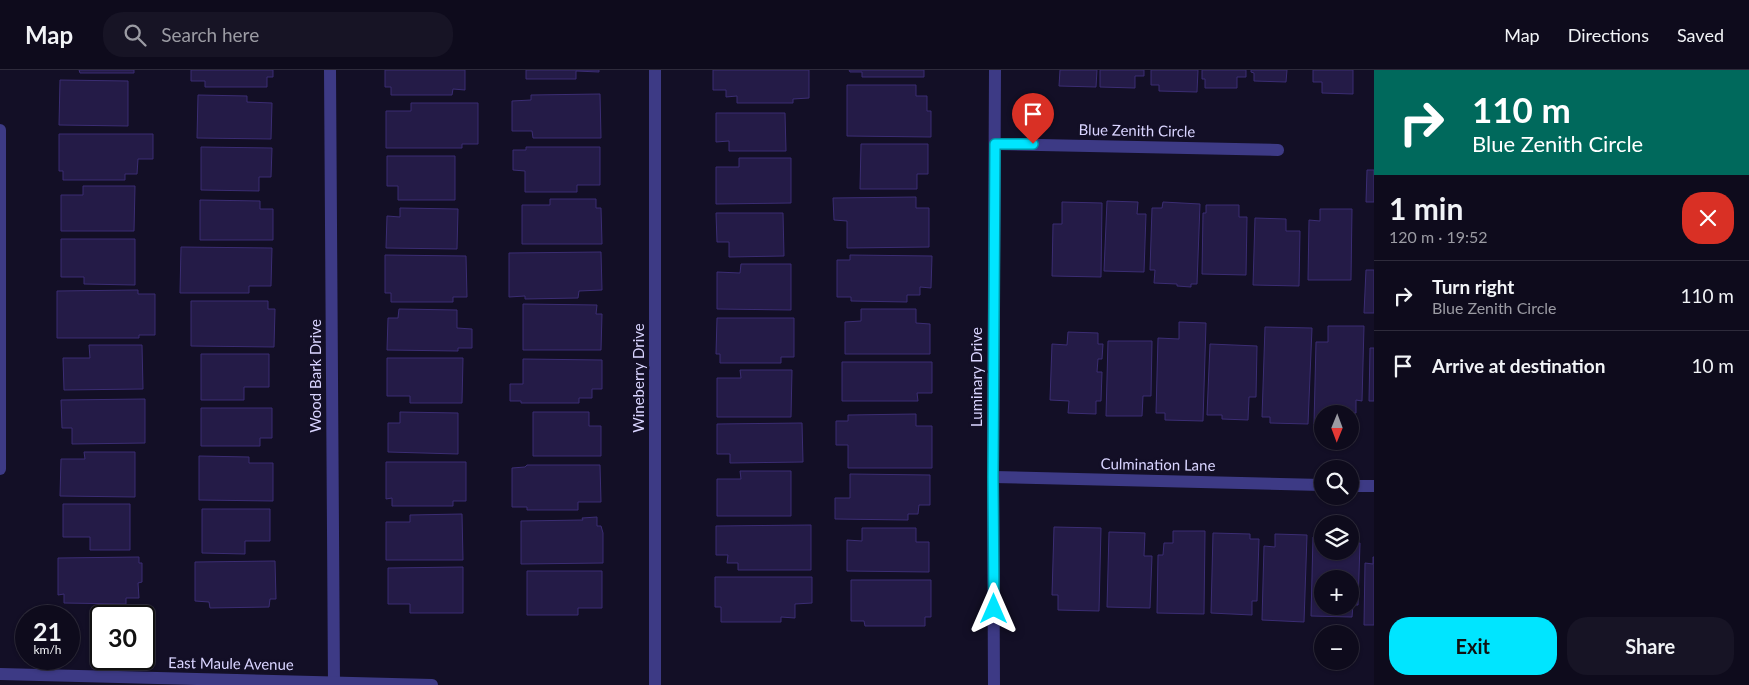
<!DOCTYPE html>
<html lang="en">
<head>
<meta charset="utf-8">
<style>
	:root { --surface:#0e0b1c; --page:#171425; --text:#f1f3f6; --muted:#9b9ba3; --line:#2e2b3b; --accent:#00e5ff }
	body { margin:0; font-family:Lato,sans-serif; background:var(--page); color:var(--text); height:100vh; display:flex; flex-direction:column; font-size:19px; white-space:nowrap }
	* { box-sizing:border-box; margin:0 }
	p { font-size:16px; color:var(--muted) }
	.icon { flex:none; width:28px; height:28px; fill:none; stroke:currentColor; stroke-width:2; stroke-linecap:round; stroke-linejoin:round }
	.map { position:relative; flex:1; overflow:hidden }
	.panel { display:flex; flex-direction:column; background:var(--surface); width:375px }
	.panel>* { flex:none }
	.banner { background:#00695c; color:#fff; overflow:hidden }
	.needle { width:32px; rotate:181deg }
	.controls { position:absolute; left:1314px; top:335px; display:grid; gap:10px }
	.controls a { display:grid; place-items:center; width:45px; height:45px; border-radius:50%; background:var(--surface); box-shadow:0 1px 4px #0004,0 0 0 1px var(--line); font-size:25px }
	.speed { position:absolute; left:15px; top:535px; display:flex; gap:10px; font-size:25px; font-weight:700; text-align:center }
	.speed>* { display:grid; place-content:center; width:65px; height:65px; border-radius:50%; background:var(--surface); box-shadow:0 1px 4px #0004,0 0 0 1px var(--line); line-height:1 }
	.speed small { font-size:12px; font-weight:400 }
	.speed .limit { border:2px solid #111; border-radius:8px; background:#fff; color:#111 }
	.pin { position:absolute; display:grid; place-items:center; width:42px; height:42px; color:#fff; margin:-51px -21px; border-radius:50% 50% 50% 0; rotate:-45deg; box-shadow:0 0 5px #0007 }
	.pin .icon { rotate:45deg }
	.me { position:absolute; width:55px; margin:-28px; rotate:0deg; stroke-linejoin:round; filter:drop-shadow(0 0 4px #0008) }
	.turn { display:flex; align-items:center; gap:18px; height:105px; padding:0 15px; font-size:22px }
	.turn .icon { width:65px; height:65px; stroke-width:2.5 }
	.turn b { display:block; font-size:35px; line-height:42px }
	.round { display:grid; place-items:center; flex:none; width:52px; height:52px; border-radius:20px; background:var(--page) }
	.headline { display:flex; align-items:center; justify-content:space-between; height:85px; padding:0 15px }
	h1 { font-size:30px; font-weight:700; line-height:38px }
	.button { display:flex; gap:10px; margin-top:auto; padding:10px 15px }
	.button a { flex:1; height:58px; border-radius:20px; background:var(--accent); color:#111; font-size:20px; font-weight:700; line-height:58px; text-align:center }
	.button a+a { background:var(--page); color:var(--text) }
	ul { padding:0; list-style:none }
	li { display:flex; align-items:center; gap:15px; height:70px; padding:0 15px; border-top:1px solid var(--line) }
	li div { flex:1 }
	li b { display:block; font-size:19px }
	li em { font-style:normal }
	header { display:flex; align-items:center; gap:30px; box-sizing:border-box; height:70px; padding:0 25px; background:var(--surface); border-bottom:1px solid var(--line) }
	header strong { font-size:24px }
	nav { display:flex; gap:28px; margin-inline-start:auto; font-size:18px }
	.search { width:350px; height:45px; background:var(--page); display:flex; align-items:center; gap:12px; box-sizing:border-box; padding:0 18px; border-radius:20px; color:var(--muted); font-size:19px }
	main { display:flex; flex:1; min-height:0 }
	.map>svg:first-child { display:block }
	.building { fill:#241b47; stroke:#3b2d73; fill-rule:evenodd }
	.lines { fill:none; stroke-linecap:round; stroke-linejoin:round }
	.minor { stroke:#3d3a85; stroke-width:12 }
	.route-casing { stroke:#0095a6; stroke-width:12 }
	.route { stroke:#00e5ff; stroke-width:9 }
	.labels { text-anchor:middle; stroke-width:5; stroke-linejoin:round; paint-order:stroke }
	.street-label { font-size:15px; fill:#d9d4ff; stroke:#130f26 }
</style>
</head>
<body>
<header>
<strong>Map</strong>
<div class="search"><svg class="icon" aria-label="search" viewBox="0 0 24 24"><circle cx="10" cy="10" r="6"/><path d="M15 15l6 6"/></svg>Search here</div>
<nav><a>Map</a><a>Directions</a><a>Saved</a></nav>
</header>
<main>
<div class="map">
<svg width="1374" height="615" viewBox="0 0 1374 615">
	<rect width="100%" height="100%" fill="#130f26"/>
	<g class="building">
		<polygon points="79,0 134,0 134,3 80,3"/>
		<polygon points="191,0 273,0 273,7 267,7 267,17 205,17 205,11 191,11"/>
		<polygon points="385,0 465,0 465,20 453,19 452,25 391,25 391,17 385,17"/>
		<polygon points="526,0 599,0 599,2 576,1 576,9 526,9"/>
		<polygon points="713,0 809,0 809,28 793,29 793,33 737,33 737,26 726,27 726,20 713,20"/>
		<polygon points="849,0 924,0 924,7 862,7 862,2 850,2"/>
		<polygon points="1060,0 1097,0 1096,17 1059,16"/>
		<polygon points="1100,0 1144,0 1144,6 1135,6 1135,18 1100,17"/>
		<polygon points="1151,0 1198,0 1197,22 1159,21 1159,15 1151,15"/>
		<polygon points="1202,0 1246,0 1246,7 1237,7 1237,18 1205,18 1205,9 1202,9"/>
		<polygon points="1251,0 1287,0 1286,12 1254,11 1254,3 1251,2"/>
		<polygon points="1313,0 1353,0 1353,24 1322,23 1322,12 1313,12"/>
		<polygon points="60,10 128,11 128,56 59,55"/>
		<polygon points="847,15 916,15 916,26 927,26 927,41 931,41 931,67 847,66"/>
		<polygon points="600,24 601,68 533,68 532,61 512,61 512,31 531,30 531,25"/>
		<polygon points="198,25 247,26 247,32 272,33 271,69 197,68"/>
		<polygon points="411,33 478,33 478,74 462,74 462,78 386,78 386,41 411,41"/>
		<polygon points="716,43 785,43 786,81 729,81 729,71 716,72"/>
		<polygon points="59,64 153,64 153,89 138,89 137,104 125,104 125,110 63,110 63,101 59,101"/>
		<polygon points="861,74 928,74 928,104 917,104 917,119 860,119"/>
		<polygon points="201,77 272,78 271,107 259,107 259,121 201,120"/>
		<polygon points="526,77 600,77 600,115 577,115 577,122 525,122 525,101 513,100 513,80 526,80"/>
		<polygon points="387,86 455,86 455,130 398,130 398,116 387,116"/>
		<polygon points="739,88 791,88 791,133 716,134 716,97 739,97"/>
		<polygon points="1367,100 1374,100 1374,132 1366,132"/>
		<polygon points="83,116 135,116 134,161 61,161 61,125 83,125"/>
		<polygon points="916,127 916,138 929,138 929,177 847,178 847,151 834,150 833,128"/>
		<polygon points="550,129 596,129 596,138 601,138 602,174 522,174 522,135 550,135"/>
		<polygon points="200,130 260,131 260,139 273,139 273,170 200,170"/>
		<polygon points="1107,131 1138,132 1137,144 1146,144 1144,202 1104,201"/>
		<polygon points="1062,132 1102,133 1101,207 1052,206 1053,154 1062,154"/>
		<polygon points="1163,132 1200,134 1197,214 1191,214 1191,217 1177,216 1177,214 1154,213 1155,200 1150,200 1152,138 1162,138"/>
		<polygon points="1206,135 1239,135 1239,147 1247,147 1246,205 1202,204 1203,143 1206,143"/>
		<polygon points="400,138 458,139 457,179 386,178 387,146 400,147"/>
		<polygon points="1320,139 1352,139 1351,210 1308,210 1309,150 1320,151"/>
		<polygon points="716,143 783,143 784,186 729,187 729,172 717,172"/>
		<polygon points="1255,148 1286,149 1286,161 1300,161 1299,216 1253,215"/>
		<polygon points="61,169 135,169 135,215 84,214 84,207 61,207"/>
		<polygon points="181,177 272,178 271,216 249,216 249,223 180,223"/>
		<polygon points="601,182 602,220 579,221 578,228 525,229 525,226 509,227 509,183"/>
		<polygon points="385,185 466,186 467,227 453,227 453,232 391,232 391,223 385,223"/>
		<polygon points="850,185 932,186 931,218 920,217 920,225 907,225 907,232 851,231 851,227 837,227 837,190 850,190"/>
		<polygon points="741,194 791,194 791,240 717,239 717,202 740,203"/>
		<polygon points="1366,200 1374,200 1374,243 1364,243"/>
		<polygon points="138,220 138,224 155,224 155,265 139,265 139,268 57,268 57,221"/>
		<polygon points="191,231 268,231 268,239 275,239 274,277 191,276"/>
		<polygon points="523,234 597,235 596,244 602,244 601,280 523,280"/>
		<polygon points="399,239 457,240 457,258 472,259 472,278 458,278 458,281 387,280 388,248 398,248"/>
		<polygon points="861,239 916,239 916,253 930,254 930,284 845,284 845,252 861,251"/>
		<polygon points="717,248 794,248 794,287 781,287 781,293 720,293 720,284 716,284"/>
		<polygon points="1179,252 1206,253 1203,351 1165,350 1165,343 1156,343 1158,268 1179,269"/>
		<polygon points="1328,256 1364,256 1362,331 1356,330 1356,343 1322,344 1322,354 1314,354 1316,272 1328,272"/>
		<polygon points="1265,257 1312,258 1308,354 1270,353 1270,347 1262,347"/>
		<polygon points="1068,262 1098,263 1098,274 1103,274 1102,289 1098,289 1097,302 1102,302 1101,331 1096,331 1096,344 1068,343 1069,331 1050,330 1052,274 1067,275"/>
		<polygon points="1108,271 1152,271 1151,326 1143,326 1142,346 1106,346"/>
		<polygon points="1210,274 1257,276 1256,327 1249,327 1248,350 1222,349 1222,345 1207,345"/>
		<polygon points="89,275 142,275 143,319 64,320 63,288 90,288"/>
		<polygon points="1370,278 1374,278 1374,331 1369,331"/>
		<polygon points="201,284 269,284 269,317 244,317 244,330 201,330"/>
		<polygon points="387,288 463,288 462,333 410,333 410,326 387,326"/>
		<polygon points="523,289 602,290 602,319 592,319 592,328 579,328 579,333 521,333 521,331 510,331 510,314 523,314"/>
		<polygon points="842,292 932,292 932,323 917,323 918,331 842,331"/>
		<polygon points="740,300 792,300 791,347 717,347 717,308 741,308"/>
		<polygon points="145,329 145,373 72,374 72,358 62,358 61,330"/>
		<polygon points="201,338 272,338 272,368 260,368 260,376 201,376"/>
		<polygon points="400,342 458,343 458,384 388,382 388,353 400,353"/>
		<polygon points="533,342 589,342 589,356 601,356 601,386 533,386"/>
		<polygon points="916,344 916,356 932,356 932,398 848,398 848,375 836,375 836,351 848,351 848,345"/>
		<polygon points="802,353 803,392 730,393 730,384 717,384 717,354"/>
		<polygon points="84,382 135,382 135,427 60,426 61,389 85,389"/>
		<polygon points="199,386 249,387 249,393 273,393 273,431 199,430"/>
		<polygon points="386,392 466,392 466,431 453,431 453,436 392,436 392,428 386,429"/>
		<polygon points="527,395 600,395 601,432 578,432 578,440 527,440 527,437 512,437 512,398 525,397"/>
		<polygon points="740,401 791,401 791,446 717,446 717,409 741,409"/>
		<polygon points="850,404 930,405 930,435 919,435 918,444 908,444 908,450 835,449 835,428 850,428"/>
		<polygon points="63,434 130,434 130,480 90,480 90,467 63,467"/>
		<polygon points="202,439 270,439 270,471 245,471 245,484 202,483"/>
		<polygon points="462,444 463,490 386,490 386,452 410,452 410,445"/>
		<polygon points="597,447 597,456 601,456 603,463 603,493 521,494 521,451 583,450 582,448"/>
		<polygon points="811,455 811,500 738,500 738,493 727,493 728,485 716,485 716,456"/>
		<polygon points="1054,457 1101,458 1099,541 1058,540 1058,525 1052,525"/>
		<polygon points="862,458 916,458 916,472 929,472 929,502 847,501 847,470 862,471"/>
		<polygon points="1173,461 1205,461 1204,544 1157,543 1158,485 1163,485 1164,473 1173,473"/>
		<polygon points="1109,462 1145,463 1144,486 1152,486 1150,538 1107,537"/>
		<polygon points="1213,463 1250,464 1250,469 1259,469 1257,531 1252,531 1252,545 1211,543"/>
		<polygon points="1275,464 1307,465 1304,552 1262,550 1264,476 1275,477"/>
		<path d="M1313 467H1322V481H1350V468L1351 473H1360L1358 535H1353L1352 547 1311 546ZM1322 509H1350V536H1322Z"/>
		<polygon points="139,487 139,493 142,493 142,512 138,513 139,528 126,528 126,534 64,533 64,524 58,525 58,488"/>
		<polygon points="1373,487 1374,487 1374,555 1364,555 1365,493 1373,494"/>
		<polygon points="275,491 276,529 270,529 269,537 210,538 209,532 195,531 195,492"/>
		<polygon points="463,497 463,543 410,543 410,534 388,534 388,498"/>
		<polygon points="527,501 602,501 602,538 578,538 578,545 527,545"/>
		<polygon points="715,507 812,507 812,533 795,534 795,548 781,547 781,552 721,552 721,537 715,537"/>
		<polygon points="851,510 931,510 931,547 925,547 925,556 865,556 864,551 851,551"/>
	</g>
	<g class="lines">
		<g class="minor">
			<polyline points="330,0 334,615"/>
			<polyline points="655,0 655,615"/>
			<polyline points="0,60 0,399"/>
			<polyline points="995,74 1278,80"/>
			<polyline points="993,407 1322,415"/>
			<polyline points="1350,416 1374,416"/>
			<polyline points="0,604 432,615"/>
			<polyline points="994,615 993,407 995,0"/>
		</g>
	</g>
	<g class="lines">
		<defs>
			<polyline id="route" points="994,539 993,407 995,74 1033,74"/>
		</defs>
		<use href="#route" class="route-casing"/>
		<use href="#route" class="route"/>
	</g>
	<g class="labels">
		<g class="street-label">
			<text transform="translate(1137 61) rotate(1)" y="5">Blue Zenith Circle</text>
			<text transform="translate(316 306) rotate(-90)" y="5">Wood Bark Drive</text>
			<text transform="translate(977 307) rotate(-90)" y="5">Luminary Drive</text>
			<text transform="translate(639 308) rotate(-90)" y="5">Wineberry Drive</text>
			<text transform="translate(1158 395) rotate(1)" y="5">Culmination Lane</text>
			<text transform="translate(231 594) rotate(1)" y="5">East Maule Avenue</text>
		</g>
	</g>
</svg>
<div class="controls">
<a><svg class="needle" viewBox="-14 -14 28 28"><path d="M0-13l5 13h-10z" fill="#e53935"/><path d="M0 13l5-13h-10z" fill="#9b9ba3"/></svg></a>
<a><svg class="icon" aria-label="search" viewBox="0 0 24 24"><circle cx="10" cy="10" r="6"/><path d="M15 15l6 6"/></svg></a>
<a><svg class="icon" aria-label="layers" viewBox="0 0 24 24"><path d="M12 4l9 5-9 5-9-5zM3 14l9 5 9-5"/></svg></a>
<a>+</a>
<a>−</a>
</div>
<div class="speed"><div>21<small>km/h</small></div><div class="limit">30</div></div>
<div class="pin" style="left:1033px;top:74px;background:#d93025"><svg class="icon" aria-label="arrive" viewBox="0 0 24 24"><path d="M6 21V4h12l-3 4 3 4H6"/></svg></div>
<svg class="me" style="left:994px;top:539px" viewBox="-20 -20 40 40"><path d="M0-17L14 15 0 8-14 15z" fill="#00e5ff" stroke="#fff" stroke-width="4"/></svg>
</div>
<section class="panel">
<div class="banner">
<div class="turn"><svg class="icon" aria-label="right" viewBox="0 0 24 24"><path d="M7 20v-9h11M14 6l5 5-5 5"/></svg><div><b>110 m</b>Blue Zenith Circle</div></div>
</div>
<div class="headline"><div><h1>1 min</h1><p>120 m · 19:52</p></div><a class="round" style="background:#d93025;color:#fff"><svg class="icon" aria-label="close" viewBox="0 0 24 24"><path d="M6 6l12 12M18 6L6 18"/></svg></a></div>
<ul>
<li><svg class="icon" aria-label="right" viewBox="0 0 24 24"><path d="M7 20v-9h11M14 6l5 5-5 5"/></svg><div><b>Turn right</b><p>Blue Zenith Circle</p></div><em>110 m</em></li>
<li><svg class="icon" aria-label="arrive" viewBox="0 0 24 24"><path d="M6 21V4h12l-3 4 3 4H6"/></svg><div><b>Arrive at destination</b></div><em>10 m</em></li>
</ul>
<div class="button"><a>Exit</a><a>Share</a></div>
</section>
</main>
</body>
</html>
